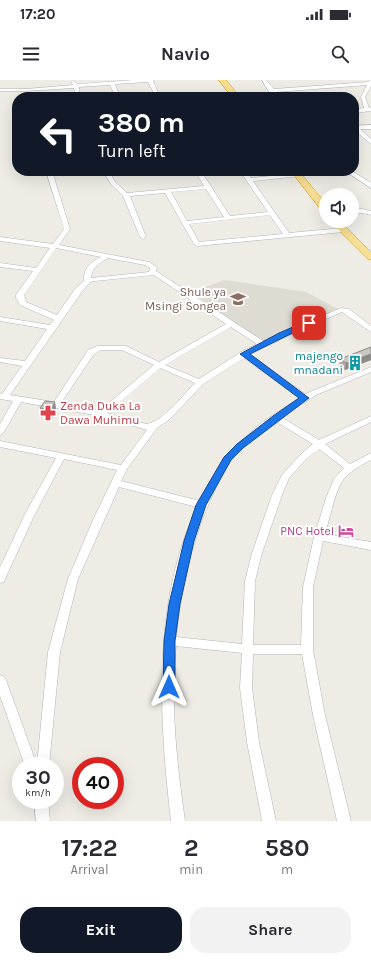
<!DOCTYPE html>
<html lang="en">
<head>
<meta charset="utf-8">
<style>
	:root { --surface:#fff; --page:#f2f2f3; --text:#2b2b33; --muted:#7c7c81; --accent:#111827 }
	body { margin:0; font-family:Karla,sans-serif; background:var(--page); color:var(--text); height:100vh; display:flex; flex-direction:column; font-size:15px; white-space:nowrap }
	* { box-sizing:border-box; margin:0 }
	p { font-size:13px; color:var(--muted) }
	.icon { flex:none; width:22px; height:22px; fill:none; stroke:currentColor; stroke-width:2; stroke-linecap:round; stroke-linejoin:round }
	.map { position:relative; height:741px; overflow:hidden }
	.side { display:flex; flex-direction:column; background:var(--surface); flex:1 }
	.side>* { flex:none }
	.hud { position:absolute; left:12px; top:12px; width:347px; height:84px; border-radius:16px; box-shadow:0 4px 16px #0002; background:#111827; color:#fff; overflow:hidden }
	.fabs { position:absolute; left:319px; top:108px; display:grid; gap:8px }
	.fabs a { display:grid; place-items:center; width:40px; height:40px; border-radius:50%; background:var(--surface); box-shadow:0 4px 16px #0002; font-size:20px }
	.speed { position:absolute; left:12px; top:677px; display:flex; gap:8px; font-size:20px; font-weight:700; text-align:center }
	.speed>* { display:grid; place-content:center; width:52px; height:52px; border-radius:50%; background:var(--surface); box-shadow:0 4px 16px #0002; line-height:1 }
	.speed small { font-size:10px; font-weight:400 }
	.speed .limit { border:6px solid #d22; background:#fff; color:#111 }
	.pin { position:absolute; display:grid; place-items:center; width:34px; height:34px; color:#fff; margin:-17px; border-radius:8px; box-shadow:0 2px 6px #0006 }
	.me { position:absolute; width:44px; margin:-22px; rotate:0deg; stroke-linejoin:round; filter:drop-shadow(0 0 3px #0008) }
	.turn { display:flex; align-items:center; gap:14px; height:84px; padding:0 20px; font-size:18px }
	.turn .icon { width:52px; height:52px; stroke-width:2.5 }
	.turn b { display:block; font-size:28px; line-height:34px }
	.eta { display:flex; justify-content:space-evenly; align-items:center; height:68px; text-align:center }
	.eta b { font-size:24px; font-weight:700; line-height:28px }
	.cta { display:flex; gap:8px; margin-top:auto; padding:8px 20px }
	.cta a { flex:1; height:46px; border-radius:16px; background:var(--accent); color:#fff; font-size:16px; font-weight:700; line-height:46px; text-align:center }
	.cta a+a { background:var(--page); color:var(--text) }
	.status { display:flex; justify-content:space-between; align-items:center; height:28px; padding:0 20px; background:var(--surface); direction:ltr }
	.status svg { height:11px; fill:currentColor }
	header { display:flex; justify-content:space-between; align-items:center; height:52px; padding:0 20px; background:var(--surface); font-size:18px; font-weight:700 }
	.map>svg:first-child { display:block }
	.education { fill:#dedbd3 }
	.lines { fill:none; stroke-linecap:round; stroke-linejoin:round }
	.minor-casing { stroke:#b2b5b9; stroke-width:1 }
	.highway-casing { stroke:#e3a30f; stroke-width:1 }
	.minor { fill:#fff; fill-rule:evenodd }
	.highway { fill:#f6de94; fill-rule:evenodd }
	.wall { fill:#aeaba7 }
	.shaded-wall { fill:#8d8b88 }
	.building { fill:#cac7c2; stroke:#8d8b88 }
	.route { fill:#1a73e8; stroke:#114b97 }
	.labels { text-anchor:middle; stroke-width:4; stroke-linejoin:round; paint-order:stroke }
	.education-label { font-size:12px; fill:#785e54; stroke:#fff; text-anchor:end }
	.culture-label { font-size:12px; fill:#0d838f; stroke:#fff; text-anchor:end }
	.health-label { font-size:12px; fill:#be3a42; stroke:#fff; text-anchor:start }
	.hotel-label { font-size:12px; fill:#b23c85; stroke:#fff; text-anchor:end }
</style>
</head>
<body>
<div class="status"><b>17:20</b><svg viewBox="0 0 49 12"><path d="M0 12V9h3v3zM5 12V6h3v6zM10 12V3h3v9zM15 12V0h3v12zM26 1h20v11H26zM47 4h2v5h-2z"/></svg></div>
<header><svg class="icon" aria-label="menu" viewBox="0 0 24 24"><path d="M4 6h16M4 12h16M4 18h16"/></svg>Navio<svg class="icon" aria-label="search" viewBox="0 0 24 24"><circle cx="10" cy="10" r="6"/><path d="M15 15l6 6"/></svg></header>
<div class="map">
<svg width="371" height="741" viewBox="0 0 371 741">
	<rect width="100%" height="100%" fill="#eeece5"/>
	<polygon class="education" points="225,200 306,212 340,230 262,262 191,212"/>
	<g class="lines">
		<defs>
			<g id="minor">
				<polygon points="134,0 154,0 153,1 160,17 156,17 148,2 115,4 120,17 116,17 110,5 79,7 80,17 76,17 74,8 26,11 0,11 0,9 26,9 73,5 71,2 73,1 78,4"/>
				<polygon points="262,0 266,0 274,9 368,2 371,0 371,6 365,17 369,28 371,27 371,31 354,33 354,29 364,28 361,17 367,5 276,12 279,17 274,17 269,12"/>
				<polygon points="371,45 371,49 360,49 371,59 371,64 354,50 354,46"/>
				<path d="M46 91H52L70 149 59 165 149 182 157 187 156 191 263 261 341 228 349 229 371 246V252L342 232 285 257 250 274 305 314 371 287V292L316 315 281 337 319 360 371 336V342L325 364 350 384 371 373V380C361 385 350 391 343 400 334 414 330 438 325 454L371 462V470L323 461 313 507V570L325 635 351 741H337L313 635 302 574H253L252 608 259 662 276 741H262L247 662 240 608 242 573 176 566C170 624 177 684 185 741H171C159 639 152 523 197 427L119 407 78 499 60 572 49 686H25L0 616V595L4 597 6 600 37 685 48 572 68 499 93 440 117 390 64 379 34 436 5 499 4 502 0 503V487L2 483 24 436 56 378 0 367V361L121 385 147 350 100 336 21 322 4 352 0 355V344L13 321 0 319V313L2 314 22 286 0 282V278L25 281 47 249 0 241V237L50 245 54 240 20 225 16 218V215L33 191 0 187V183L36 188 50 168 0 161V157L53 164 64 149ZM56 168 101 177C91 182 83 188 84 201L75 209 57 235 26 222 24 215ZM108 178 145 185 150 188 149 192 91 198C92 187 100 183 108 178ZM154 195 226 244 159 282 126 266H97L88 270 54 322 10 315 81 213 90 202 95 201ZM231 247 257 264 241 272 199 299 165 285ZM101 270H122L154 285 99 331 61 323 94 274ZM244 278 299 318 261 343 225 376 200 421 121 401 127 389 157 348 170 339 203 304ZM160 288 195 303C183 315 163 342 146 344L107 333ZM275 341 313 364 301 374 282 395 272 415 252 473 245 501 242 564 176 557C182 504 191 463 213 414 218 403 224 389 232 379 244 365 260 353 275 341ZM319 369 344 388 334 399 326 418 314 457 303 507 301 565H253L255 501 262 473 282 415 289 398 307 378Z"/>
				<path d="M103 91H109L115 102 127 113 204 106 195 91H220L217 93 203 94 230 136 268 132 240 91H246L251 98 298 93 300 94V96L253 101 289 153 343 148 346 150 343 152 197 166 194 164 165 113 130 116 146 157 143 159 140 157 123 116 111 104ZM206 109 224 137 187 141 171 112ZM270 135 283 154 199 162 189 144Z"/>
				<polygon points="154,91 186,91 183,93 157,93"/>
				<polygon points="345,91 352,91 371,103 371,108"/>
				<polygon points="362,129 371,131 371,135 362,133 352,134 352,130"/>
				<polygon points="34,720 48,720 50,741 36,741"/>
			</g>
			<g id="highway">
				<polygon points="219,0 226,0 240,17 232,17"/>
				<polygon points="291,91 299,91 326,124 326,133 323,132"/>
				<polygon points="330,141 340,141 371,172 371,180 368,179"/>
			</g>
		</defs>
		<use href="#minor" class="minor-casing"/>
		<use href="#highway" class="highway-casing"/>
		<use href="#minor" class="minor"/>
		<use href="#highway" class="highway"/>
	</g>
	<g class="wall">
		<polygon points="371,267 371,280 345,290 339,286 340,279"/>
		<polygon points="55,322 56,330 52,338 40,335 40,328"/>
	</g>
	<g class="shaded-wall">
		<polygon points="371,274 371,280 345,290 346,283"/>
		<polygon points="55,322 56,330 52,338 51,331"/>
	</g>
	<g class="building">
		<polygon points="371,267 371,274 346,283 340,279"/>
		<polygon points="45,321 55,322 51,331 40,328"/>
	</g>
	<polygon class="route" points="307,241 309,241 313,243 250,274 309,318 243,368 231,380 206,425 194,461 180,524 175,561 175,607 174,611 169,612 165,611 163,607 164,561 169,524 184,461 196,425 224,377 237,364 273,336 299,318 240,274 279,253"/>
	<defs>
		<symbol id="school-bare" viewBox="-9 -9 18 18"><path d="M0-5L7-2L0 1L-7-2ZM-4 1L0 2.5L4 1V4Q0 6-4 4Z" fill="#8d6e63" stroke="#fff" stroke-width="2.5" paint-order="stroke"/></symbol>
		<symbol id="building-bare" viewBox="-9 -9 18 18"><path d="M-4-6H4V6H1V3H-1V6H-4ZM-2.5-4.3h1.7v1.8h-1.7ZM.8-4.3h1.7v1.8H.8ZM-2.5-1h1.7V.8h-1.7ZM.8-1h1.7V.8H.8Z" fill="#0f9aa8" stroke="#fff" stroke-width="2.5" paint-order="stroke"/></symbol>
		<symbol id="pharmacy-bare" viewBox="-9 -9 18 18"><path d="M-2-6h4v4h4v4h-4v4h-4v-4h-4v-4h4Z" fill="#e0444e" stroke="#fff" stroke-width="2.5" paint-order="stroke"/></symbol>
		<symbol id="hotel-bare" viewBox="-9 -9 18 18"><path d="M-6-4.5h1.5V1H6V5H4.5V3h-9V5H-6ZM-4 0a1.8 1.8 0 1 1 3.6 0ZM.5 0V-2.5h3Q6-2.5 6 0Z" fill="#d1479c" stroke="#fff" stroke-width="2.5" paint-order="stroke"/></symbol>
	</defs>
	<g fill-rule="evenodd">
		<use href="#school-bare" x="227" y="208" width="22" height="22"/>
		<use href="#building-bare" x="344" y="272" width="22" height="22"/>
		<use href="#pharmacy-bare" x="37" y="322" width="22" height="22"/>
		<use href="#hotel-bare" x="335" y="440" width="22" height="22"/>
	</g>
	<g class="labels">
		<g class="education-label">
			<text x="226" y="216">Shule ya<tspan x="226" dy="14">Msingi Songea</tspan></text>
		</g>
		<g class="culture-label">
			<text x="343" y="280">majengo<tspan x="343" dy="14">mnadani</tspan></text>
		</g>
		<g class="health-label">
			<text x="60" y="330">Zenda Duka La<tspan x="60" dy="14">Dawa Muhimu</tspan></text>
		</g>
		<g class="hotel-label">
			<text x="334" y="455">PNC Hotel</text>
		</g>
	</g>
</svg>
<div class="fabs">
<a><svg class="icon" aria-label="sound" viewBox="0 0 24 24"><path d="M4 9h4l5-4v14l-5-4H4zM17 9q2 3 0 6"/></svg></a>
</div>
<div class="speed"><div>30<small>km/h</small></div><div class="limit">40</div></div>
<div class="pin" style="left:309px;top:243px;background:#d93025"><svg class="icon" aria-label="arrive" viewBox="0 0 24 24"><path d="M6 21V4h12l-3 4 3 4H6"/></svg></div>
<svg class="me" style="left:169px;top:607px" viewBox="-20 -20 40 40"><path d="M0-17L14 15 0 8-14 15z" fill="#1a73e8" stroke="#fff" stroke-width="4"/></svg>
<div class="hud">
<div class="turn"><svg class="icon" aria-label="left" viewBox="0 0 24 24"><path d="M17 20v-9H6M10 6l-5 5 5 5"/></svg><div><b>380 m</b>Turn left</div></div>
</div>
</div>
<section class="side">
<div class="eta">
<div><b>17:22</b><p>Arrival</p></div>
<div><b>2</b><p>min</p></div>
<div><b>580</b><p>m</p></div>
</div>
<div class="cta"><a>Exit</a><a>Share</a></div>
</section>
</body>
</html>
